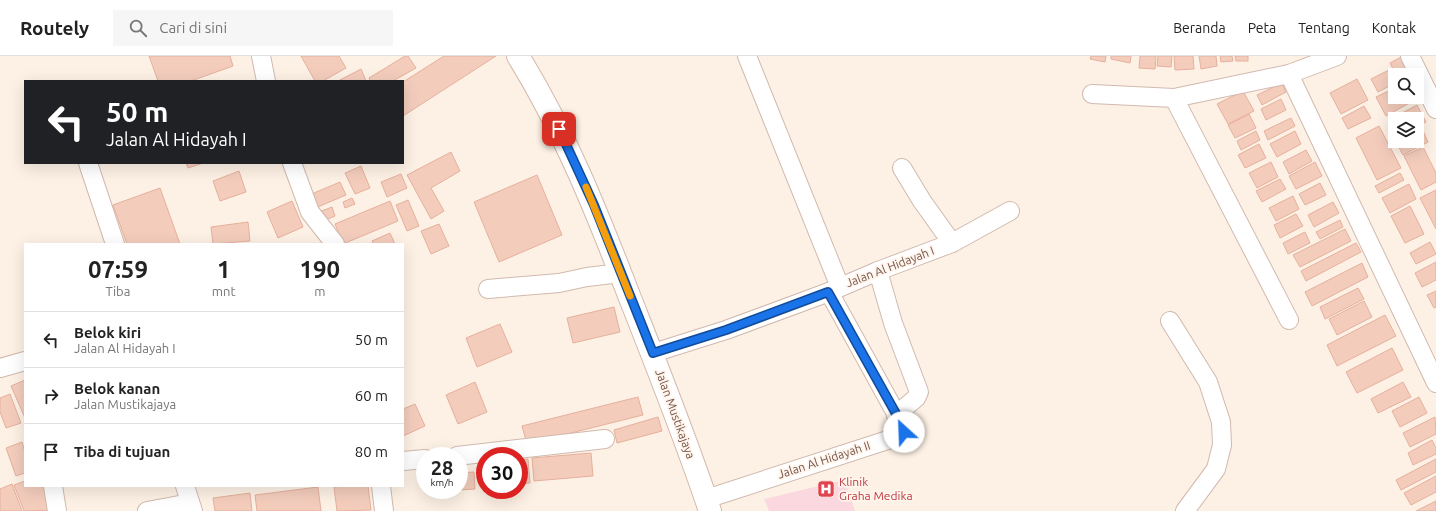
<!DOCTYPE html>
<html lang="id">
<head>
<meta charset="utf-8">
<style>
	:root { --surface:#fff; --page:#f6f6f6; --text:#222; --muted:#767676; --line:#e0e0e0 }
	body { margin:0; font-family:Ubuntu,sans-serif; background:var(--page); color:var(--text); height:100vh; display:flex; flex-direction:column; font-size:15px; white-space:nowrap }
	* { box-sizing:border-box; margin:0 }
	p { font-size:13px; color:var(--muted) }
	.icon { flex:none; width:22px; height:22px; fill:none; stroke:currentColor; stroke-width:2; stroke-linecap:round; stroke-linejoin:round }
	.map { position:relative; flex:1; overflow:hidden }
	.sheet { position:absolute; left:24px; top:187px; width:380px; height:244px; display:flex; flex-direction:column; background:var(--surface); border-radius:0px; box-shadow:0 4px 16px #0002 }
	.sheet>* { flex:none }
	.top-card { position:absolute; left:24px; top:24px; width:380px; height:84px; border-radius:0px; box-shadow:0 4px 16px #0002; background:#202124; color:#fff; overflow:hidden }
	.buttons { position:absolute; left:1388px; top:12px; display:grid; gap:8px }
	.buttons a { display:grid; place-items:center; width:36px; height:36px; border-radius:0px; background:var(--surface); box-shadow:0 4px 16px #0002; font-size:20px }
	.speed { position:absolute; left:416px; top:391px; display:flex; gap:8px; font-size:20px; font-weight:700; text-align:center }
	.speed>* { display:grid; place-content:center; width:52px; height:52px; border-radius:50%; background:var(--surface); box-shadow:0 4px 16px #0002; line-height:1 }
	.speed small { font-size:10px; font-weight:400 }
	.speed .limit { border:6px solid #d22; background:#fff; color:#111 }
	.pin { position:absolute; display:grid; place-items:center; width:34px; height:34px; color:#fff; margin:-17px; border-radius:8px; box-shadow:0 2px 6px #0006 }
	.me { position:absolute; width:44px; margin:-22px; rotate:335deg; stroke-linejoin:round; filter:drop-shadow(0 0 3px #0008) }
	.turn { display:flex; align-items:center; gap:14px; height:84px; padding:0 16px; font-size:18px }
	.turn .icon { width:52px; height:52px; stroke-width:2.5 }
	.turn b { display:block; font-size:28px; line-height:34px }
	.eta { display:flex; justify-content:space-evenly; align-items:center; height:68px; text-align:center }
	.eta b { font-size:24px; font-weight:600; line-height:28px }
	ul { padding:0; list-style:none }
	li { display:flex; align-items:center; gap:12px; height:56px; padding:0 16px; border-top:1px solid var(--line) }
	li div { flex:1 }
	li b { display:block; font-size:15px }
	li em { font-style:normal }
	header { display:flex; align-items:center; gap:24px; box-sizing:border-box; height:56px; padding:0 20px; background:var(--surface); border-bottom:1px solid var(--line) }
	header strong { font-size:19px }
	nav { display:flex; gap:22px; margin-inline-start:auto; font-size:14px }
	.search { width:280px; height:36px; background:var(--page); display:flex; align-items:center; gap:10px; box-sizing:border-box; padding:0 14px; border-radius:0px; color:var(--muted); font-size:15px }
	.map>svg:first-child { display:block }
	.medical { fill:#fbd8e0 }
	.building { fill:#f3ccbc; stroke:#e6b09c }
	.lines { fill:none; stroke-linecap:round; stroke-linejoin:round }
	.street-casing { stroke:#d1b9ae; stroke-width:20 }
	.secondary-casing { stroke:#d4b9ab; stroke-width:24 }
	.street { stroke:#fff; stroke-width:18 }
	.secondary { stroke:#fff; stroke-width:22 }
	.route-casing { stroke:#114b97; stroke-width:10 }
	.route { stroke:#1a73e8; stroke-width:7 }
	.slow { stroke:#f59e0b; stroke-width:7 }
	.labels { text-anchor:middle; stroke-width:3.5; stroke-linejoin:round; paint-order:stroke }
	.street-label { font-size:12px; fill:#76554a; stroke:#fff5ec }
	.health-label { font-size:12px; fill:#be3a42; stroke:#fff5ec; text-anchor:start }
</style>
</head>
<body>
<header>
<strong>Routely</strong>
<div class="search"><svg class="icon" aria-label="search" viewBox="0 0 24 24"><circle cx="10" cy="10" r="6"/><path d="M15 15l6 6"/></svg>Cari di sini</div>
<nav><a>Beranda</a><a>Peta</a><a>Tentang</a><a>Kontak</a></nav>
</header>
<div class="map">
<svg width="1436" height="455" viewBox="0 0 1436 455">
	<rect width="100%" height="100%" fill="#fdf1e5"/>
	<polygon class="medical" points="844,424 855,455 769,455 764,443"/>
	<g class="building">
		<polygon points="149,0 230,0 233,10 191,25 158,25"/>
		<polygon points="301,0 339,0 346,12 323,25 315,25"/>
		<polygon points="405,0 408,0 416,12 393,25 370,25 369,22"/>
		<polygon points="444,0 496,0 403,60 403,26"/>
		<polygon points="1091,0 1106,0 1105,6 1090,3"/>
		<polygon points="1111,0 1131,0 1130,7 1111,3"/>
		<polygon points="1140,0 1156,0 1155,13 1139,12"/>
		<polygon points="1158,0 1172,0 1171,11 1157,10"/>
		<polygon points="1174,0 1193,0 1194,13 1175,14"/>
		<polygon points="1199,0 1216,0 1217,10 1201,13"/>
		<polygon points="1220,0 1232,0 1233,5 1221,6"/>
		<polygon points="1235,0 1248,0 1248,5 1236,5"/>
		<polygon points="1403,0 1411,19 1396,19 1390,7"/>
		<polygon points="361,13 366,25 338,25"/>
		<polygon points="1391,13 1395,22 1395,27 1378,36 1371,23"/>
		<polygon points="1357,23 1368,44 1341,58 1330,37"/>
		<polygon points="1282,27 1286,36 1262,49 1257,39"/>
		<polygon points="1395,32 1395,41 1409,41 1411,46 1386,60 1376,41"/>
		<polygon points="1243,35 1254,55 1228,68 1217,48"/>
		<polygon points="1281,43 1286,54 1266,64 1261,53"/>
		<polygon points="1417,49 1426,66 1417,71 1417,63 1395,63 1395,76 1389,64"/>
		<polygon points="1364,50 1371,62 1348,73 1342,62"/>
		<polygon points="1249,58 1256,72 1235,82 1228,69"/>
		<polygon points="1291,62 1295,70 1268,84 1264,75"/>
		<polygon points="1379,70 1401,112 1377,124 1356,82"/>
		<polygon points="1256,75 1260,84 1241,94 1237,85"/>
		<polygon points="1295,75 1301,88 1277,101 1270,88"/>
		<polygon points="1423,75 1428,86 1403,99 1397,88 1403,85 1417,85 1417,77"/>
		<polygon points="1259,88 1266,102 1245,112 1238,99"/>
		<polygon points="1423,91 1436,117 1436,126 1421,134 1404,100"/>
		<polygon points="1306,94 1312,105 1289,118 1283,106"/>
		<polygon points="451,96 460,115 431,132 444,155 431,163 407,119"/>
		<polygon points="1271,106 1278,121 1257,132 1249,117"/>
		<polygon points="1315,106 1322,120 1296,133 1289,120"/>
		<polygon points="186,107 203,107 188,112"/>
		<polygon points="361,110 370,132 355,138 345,117"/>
		<polygon points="239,115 246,136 220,145 213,125"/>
		<polygon points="1400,117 1404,124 1379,137 1375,130"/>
		<polygon points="401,118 407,132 387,141 381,126"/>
		<polygon points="537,119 562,179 499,206 474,146"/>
		<polygon points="1280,123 1286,133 1262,146 1256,135"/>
		<polygon points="340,126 346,139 313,153 307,140"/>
		<polygon points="1320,127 1326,139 1305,149 1299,138"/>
		<polygon points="1409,128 1416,143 1390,157 1382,142"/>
		<polygon points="160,132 180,188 127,188 113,149"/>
		<polygon points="1436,134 1436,173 1420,142"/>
		<polygon points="1293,140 1299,153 1276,165 1269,152"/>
		<polygon points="352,142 355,148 345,152 343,146"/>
		<polygon points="408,144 419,170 407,175 396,149"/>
		<polygon points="292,145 303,171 278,182 267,156"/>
		<polygon points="390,145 398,165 343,188 335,168"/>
		<polygon points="1333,146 1339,157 1314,171 1308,159"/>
		<polygon points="1410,150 1424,178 1405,187 1391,160"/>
		<polygon points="332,151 335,160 323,165 319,156"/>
		<polygon points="1296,158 1303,170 1280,182 1274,169"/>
		<polygon points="1340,164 1343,171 1320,183 1316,176"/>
		<polygon points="248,166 250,185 213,188 211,171"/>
		<polygon points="439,168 449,190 431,198 421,175"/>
		<polygon points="1345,173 1351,185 1300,211 1293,199"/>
		<polygon points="1305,176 1310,187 1288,198 1283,187"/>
		<polygon points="390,177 395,188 373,188 372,185"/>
		<polygon points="1430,186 1436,198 1416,208 1410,197"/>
		<polygon points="1356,187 1361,196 1306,225 1301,215"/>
		<polygon points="1436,206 1436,224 1422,231 1415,217"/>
		<polygon points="1362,207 1368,221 1312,250 1305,236"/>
		<polygon points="1358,232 1364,243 1325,263 1320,251"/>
		<polygon points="1436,235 1436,251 1434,252 1427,239"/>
		<polygon points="1364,245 1372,261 1337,279 1329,263"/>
		<polygon points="614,251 620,276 573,287 567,262"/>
		<polygon points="1385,259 1396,280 1337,310 1327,289"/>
		<polygon points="500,268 512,296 477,311 466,282"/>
		<polygon points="1392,292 1403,314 1357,337 1346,316"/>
		<polygon points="25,324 25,362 11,330"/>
		<polygon points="475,326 487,356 458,368 446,339"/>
		<polygon points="1403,326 1411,341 1378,357 1371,343"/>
		<polygon points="10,338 21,367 6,372 0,356 0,342"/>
		<polygon points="638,341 643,359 527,388 522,370"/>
		<polygon points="1419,341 1427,357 1400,371 1392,355"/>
		<polygon points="415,348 425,370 403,380 403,353"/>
		<polygon points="658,361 662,375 617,387 614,374"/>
		<polygon points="1435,361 1436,378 1410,391 1403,377"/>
		<polygon points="1432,384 1436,392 1436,398 1413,409 1408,397"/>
		<polygon points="22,386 25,396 25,417 16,420 6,392"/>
		<polygon points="591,397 593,420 534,425 532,402"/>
		<polygon points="528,403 530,427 519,428 519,404"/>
		<polygon points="1436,403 1436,416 1401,434 1396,424"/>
		<polygon points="485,409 485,429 481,430 480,410"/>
		<polygon points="474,416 475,433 459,434 459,417"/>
		<polygon points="1436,420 1436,436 1411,449 1404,437"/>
		<polygon points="25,425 25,430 44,430 52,454 24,455 14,429"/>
		<polygon points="12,428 22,455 0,455 0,433"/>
		<polygon points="342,430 368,430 371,454 337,455 334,431"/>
		<polygon points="318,431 321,455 257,455 255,439"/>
		<polygon points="250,437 252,455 215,455 213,442"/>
		<polygon points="1436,445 1436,455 1416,455"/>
	</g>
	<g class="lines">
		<defs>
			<g id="street">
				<polyline points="261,0 266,25"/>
				<polyline points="747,0 840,231"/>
				<polyline points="1410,0 1436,53"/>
				<polyline points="1289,18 1436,327"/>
				<polyline points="1092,38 1174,42 1289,18 1337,0"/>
				<polyline points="1174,42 1289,264"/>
				<polyline points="88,107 115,188"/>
				<polyline points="292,107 310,156 335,188"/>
				<polyline points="902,112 922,145 952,187"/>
				<polyline points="878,215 893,267 919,336 916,342 896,359"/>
				<polyline points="488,233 559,227 587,221 621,217"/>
				<polyline points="1170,265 1208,326 1221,366 1222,389 1216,413 1185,455"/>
				<polyline points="653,297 726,274 829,236 878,215 952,187 1010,155"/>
				<polyline points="0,312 25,305"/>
				<polyline points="457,400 605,383"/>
				<polyline points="403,405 425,403"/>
				<polyline points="53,430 57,455"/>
				<polyline points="185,430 193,455"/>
				<polyline points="381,430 384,455"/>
				<polyline points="706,443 900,380 904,376 904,372 829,236"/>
				<polyline points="147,455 190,447"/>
			</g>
			<path id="secondary" d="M518 0C565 76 598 159 630 242 658 313 686 383 710 455"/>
		</defs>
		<use href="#street" class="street-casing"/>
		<use href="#secondary" class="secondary-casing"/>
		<use href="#street" class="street"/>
		<use href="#secondary" class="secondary"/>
	</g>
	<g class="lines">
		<defs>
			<polyline id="route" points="559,73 594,149 653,297 726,274 828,236 904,372 904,376"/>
		</defs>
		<use href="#route" class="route-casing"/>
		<use href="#route" class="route"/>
		<polyline class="slow" points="586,131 630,240"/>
	</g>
	<defs>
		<symbol id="hospital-square" viewBox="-11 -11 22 22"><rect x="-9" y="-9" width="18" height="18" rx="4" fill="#e0444e" stroke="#fff5ec"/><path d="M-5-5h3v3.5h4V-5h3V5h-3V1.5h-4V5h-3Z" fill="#fff"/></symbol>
	</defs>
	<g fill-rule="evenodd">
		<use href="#hospital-square" x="816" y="423" width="20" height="20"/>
	</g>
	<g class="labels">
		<g class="street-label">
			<text transform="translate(890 211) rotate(-21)" y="4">Jalan Al Hidayah I</text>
			<text transform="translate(675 358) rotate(70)" y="4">Jalan Mustikajaya</text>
			<text transform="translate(824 404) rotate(-18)" y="4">Jalan Al Hidayah II</text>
		</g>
		<g class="health-label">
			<text x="839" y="430">Klinik<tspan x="839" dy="14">Graha Medika</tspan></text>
		</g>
	</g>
</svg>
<div class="buttons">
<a><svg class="icon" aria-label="search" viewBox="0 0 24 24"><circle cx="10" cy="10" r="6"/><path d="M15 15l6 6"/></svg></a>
<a><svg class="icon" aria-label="layers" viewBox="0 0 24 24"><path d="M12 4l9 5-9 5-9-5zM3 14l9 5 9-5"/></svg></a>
</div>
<div class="speed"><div>28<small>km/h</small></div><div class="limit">30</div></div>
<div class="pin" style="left:559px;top:73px;background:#d93025"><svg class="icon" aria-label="arrive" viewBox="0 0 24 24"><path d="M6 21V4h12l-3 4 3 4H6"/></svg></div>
<svg class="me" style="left:904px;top:376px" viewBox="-20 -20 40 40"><circle r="19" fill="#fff"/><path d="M0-13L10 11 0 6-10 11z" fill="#1a73e8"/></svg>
<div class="top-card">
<div class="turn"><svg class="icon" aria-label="left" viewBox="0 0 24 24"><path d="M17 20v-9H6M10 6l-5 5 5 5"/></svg><div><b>50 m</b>Jalan Al Hidayah I</div></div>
</div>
<section class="sheet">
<div class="eta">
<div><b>07:59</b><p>Tiba</p></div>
<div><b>1</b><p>mnt</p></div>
<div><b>190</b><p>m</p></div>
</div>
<ul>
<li><svg class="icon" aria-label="left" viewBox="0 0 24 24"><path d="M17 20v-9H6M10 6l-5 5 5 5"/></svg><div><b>Belok kiri</b><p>Jalan Al Hidayah I</p></div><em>50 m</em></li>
<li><svg class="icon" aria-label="right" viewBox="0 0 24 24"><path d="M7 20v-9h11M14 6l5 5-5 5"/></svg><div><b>Belok kanan</b><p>Jalan Mustikajaya</p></div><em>60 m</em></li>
<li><svg class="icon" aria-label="arrive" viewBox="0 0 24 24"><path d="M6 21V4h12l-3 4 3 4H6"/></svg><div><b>Tiba di tujuan</b></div><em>80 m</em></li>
</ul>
</section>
</div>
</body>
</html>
